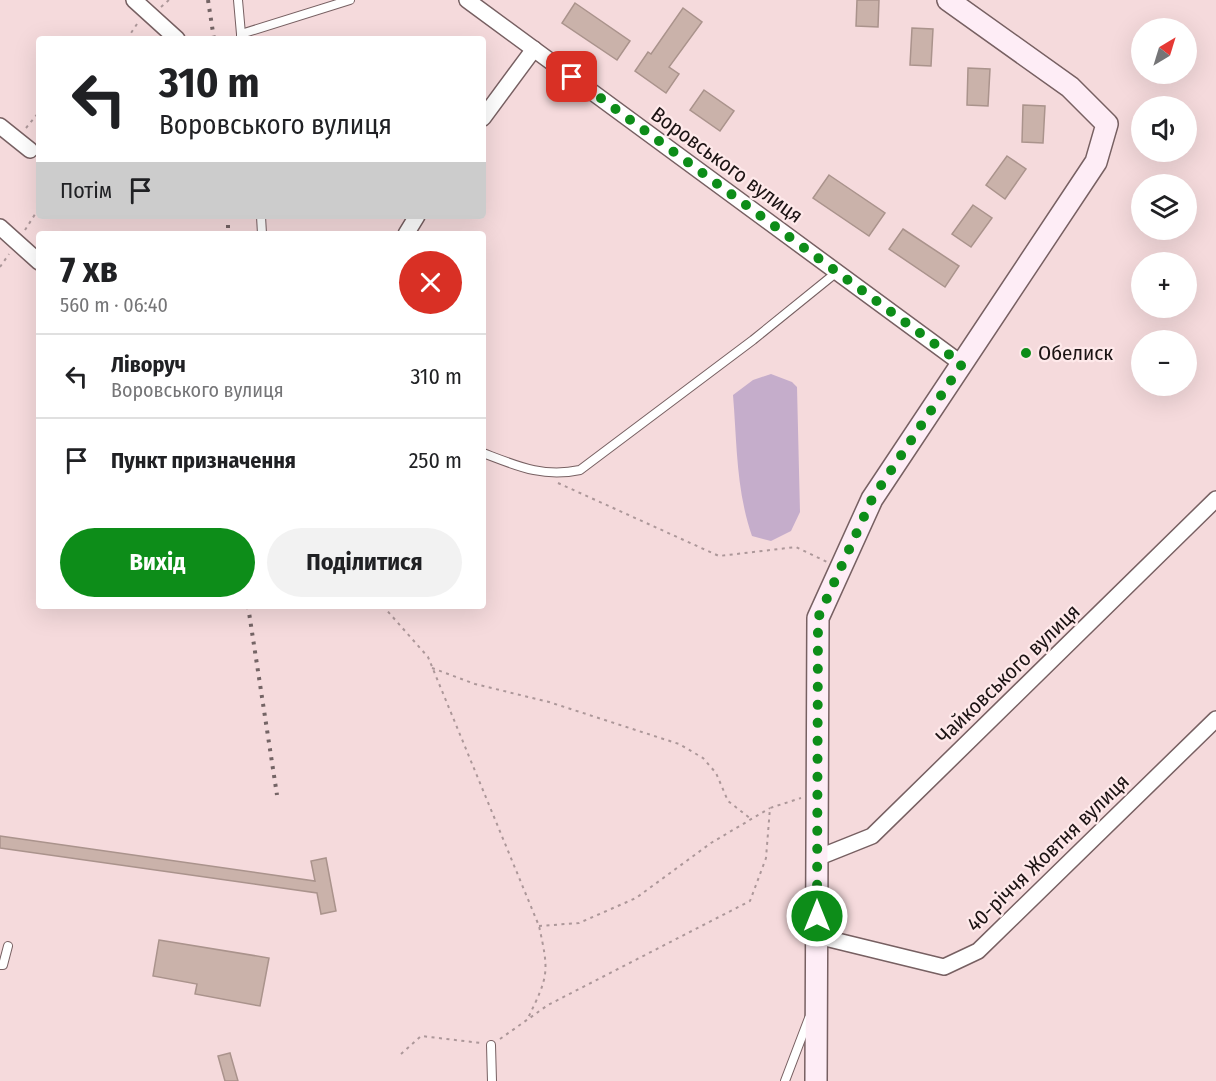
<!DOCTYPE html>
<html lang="uk">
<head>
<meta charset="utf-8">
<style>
	:root { --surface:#fff; --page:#f2f2f2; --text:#202124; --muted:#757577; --line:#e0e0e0; --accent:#0d8d19 }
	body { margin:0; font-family:"Fira Sans Condensed",sans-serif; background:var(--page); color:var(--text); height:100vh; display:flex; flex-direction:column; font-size:22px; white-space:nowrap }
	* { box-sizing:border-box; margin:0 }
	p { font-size:20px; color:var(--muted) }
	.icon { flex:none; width:33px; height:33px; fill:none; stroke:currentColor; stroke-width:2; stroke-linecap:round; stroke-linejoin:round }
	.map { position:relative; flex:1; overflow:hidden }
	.panel { position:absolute; left:36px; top:231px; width:450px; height:378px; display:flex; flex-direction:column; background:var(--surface); border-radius:6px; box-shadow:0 6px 24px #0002 }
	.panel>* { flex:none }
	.top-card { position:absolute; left:36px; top:36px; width:450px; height:183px; border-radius:6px; box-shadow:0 6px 24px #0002; background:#fff; color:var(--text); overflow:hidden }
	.needle { width:39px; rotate:38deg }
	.controls { position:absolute; left:1131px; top:18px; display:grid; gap:12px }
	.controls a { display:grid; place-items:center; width:66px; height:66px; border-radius:50%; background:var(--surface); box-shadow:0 6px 24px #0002; font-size:30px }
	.pin { position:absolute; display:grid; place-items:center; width:51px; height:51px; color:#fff; margin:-26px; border-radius:12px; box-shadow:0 3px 9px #0006 }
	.me { position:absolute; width:66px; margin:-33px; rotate:0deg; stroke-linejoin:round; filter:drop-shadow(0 0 4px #0008) }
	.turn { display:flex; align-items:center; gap:21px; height:126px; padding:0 24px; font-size:27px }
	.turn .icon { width:78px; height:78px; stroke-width:2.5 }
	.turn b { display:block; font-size:42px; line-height:51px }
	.then { display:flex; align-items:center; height:57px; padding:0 24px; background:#0003; gap:12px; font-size:22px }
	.round { display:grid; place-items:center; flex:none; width:63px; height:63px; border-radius:32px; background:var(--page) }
	.head { display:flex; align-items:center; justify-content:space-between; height:102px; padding:0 24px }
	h1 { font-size:36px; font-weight:700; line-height:45px }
	.cta { display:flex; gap:12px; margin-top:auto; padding:12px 24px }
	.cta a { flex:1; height:69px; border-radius:36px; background:var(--accent); color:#fff; font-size:24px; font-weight:700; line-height:69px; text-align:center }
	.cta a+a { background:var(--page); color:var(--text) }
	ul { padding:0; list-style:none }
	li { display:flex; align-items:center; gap:18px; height:84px; padding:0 24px; border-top:2px solid var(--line) }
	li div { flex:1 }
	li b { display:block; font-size:22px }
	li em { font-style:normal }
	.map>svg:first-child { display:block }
	.water { fill:#c5adcb }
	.building { fill:#cab2aa; stroke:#aa938c; stroke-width:1.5 }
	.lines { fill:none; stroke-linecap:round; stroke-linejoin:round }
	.lane-casing { stroke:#776062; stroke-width:10 }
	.street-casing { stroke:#776062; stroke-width:18 }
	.secondary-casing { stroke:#776062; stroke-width:24 }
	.path { stroke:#ac9799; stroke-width:2; stroke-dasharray:3 4.5; stroke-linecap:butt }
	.lane { stroke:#fff; stroke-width:8 }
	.street { stroke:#fff; stroke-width:15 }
	.secondary { stroke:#feedf6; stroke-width:21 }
	.rail { stroke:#746465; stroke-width:4; stroke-dasharray:3 6; stroke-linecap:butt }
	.route { stroke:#0d8d19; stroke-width:10; stroke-dasharray:0 18 }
	.poi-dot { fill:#0d8d19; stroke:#fee9ea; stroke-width:2 }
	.labels { text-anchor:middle; stroke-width:4.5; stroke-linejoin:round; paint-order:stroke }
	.street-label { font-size:21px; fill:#1b1313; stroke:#fee9ea }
	.poi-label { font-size:21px; fill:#1b1313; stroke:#fee9ea; text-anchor:start }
</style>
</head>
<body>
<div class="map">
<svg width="1216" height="1081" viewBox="0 0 1216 1081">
	<rect width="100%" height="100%" fill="#f5dadc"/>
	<path class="water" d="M771 374 792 382 797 387 800 512 791 531 771 541 752 536C736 490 737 443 733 395L753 380Z"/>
	<g class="building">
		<polygon points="857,0 879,0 878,27 856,26"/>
		<polygon points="575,3 630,41 617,60 562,23"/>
		<polygon points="683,8 702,22 669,67 679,74 666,93 635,71 648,52 651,54"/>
		<polygon points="912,28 933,29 931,66 910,65"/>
		<polygon points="968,68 990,69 988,106 967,105"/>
		<polygon points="704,90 734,111 720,131 690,110"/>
		<polygon points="1023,105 1045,106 1043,143 1022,142"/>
		<polygon points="1007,156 1026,169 1005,199 986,185"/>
		<polygon points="829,175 885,213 869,236 813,198"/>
		<polygon points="973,205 992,218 971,247 952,234"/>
		<polygon points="903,229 959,266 945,287 889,249"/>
		<polygon points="0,836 315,881 311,861 326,858 336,911 321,914 317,893 0,848"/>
		<polygon points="159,940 269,958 260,1006 195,994 197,984 153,976"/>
		<polygon points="230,1053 238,1081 225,1081 218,1056"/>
	</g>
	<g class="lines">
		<defs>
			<g id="lane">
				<polyline points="238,0 241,34"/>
				<polyline points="241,39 241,34 350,0"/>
				<polyline points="261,216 262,234"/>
				<path d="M483 453C517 466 543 478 580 470L753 340 837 272"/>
				<polyline points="0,965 3,965 8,946"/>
				<polyline points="491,1045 492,1081"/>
				<polyline points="785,1081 809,1018"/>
			</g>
			<g id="street">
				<polyline points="134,0 177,39"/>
				<polyline points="467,0 962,364"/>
				<polyline points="483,118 534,49"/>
				<polyline points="0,126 30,150"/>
				<polyline points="0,227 39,262"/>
				<polyline points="406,234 417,216"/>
				<polyline points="817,858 872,836 1216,499"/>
				<polyline points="817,936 944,967 978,951 1216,719"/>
			</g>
			<polyline id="secondary" points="816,1081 818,618 872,499 1096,162 1107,124 1070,87 948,0"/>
		</defs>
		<use href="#lane" class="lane-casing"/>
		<use href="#street" class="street-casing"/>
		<use href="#secondary" class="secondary-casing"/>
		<g class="path">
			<polyline points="161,7 169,0"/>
			<polyline points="127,39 139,21"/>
			<polyline points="26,128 39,112"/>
			<polyline points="25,230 39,208"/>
			<polyline points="0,267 9,254"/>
			<polyline points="558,483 719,556 796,547 827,562"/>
			<path d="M383 606 428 657 539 926C549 972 549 975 528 1018"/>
			<polyline points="432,668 475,684 549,702 679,744 703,758 716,773 728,801 751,819"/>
			<polyline points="539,926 579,923 636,898 711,843 770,808"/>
			<polyline points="500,1039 548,1005 750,901 766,858 770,808 801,798"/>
			<polyline points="401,1054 421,1036 481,1043"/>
		</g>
		<use href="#lane" class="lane"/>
		<use href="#street" class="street"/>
		<use href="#secondary" class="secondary"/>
		<g class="rail">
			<polyline points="208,0 214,39"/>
			<polyline points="228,216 228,234"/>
			<polyline points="248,606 277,795"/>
		</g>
	</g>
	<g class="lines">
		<polyline class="route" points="572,77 962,364 872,499 818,618 817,916"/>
	</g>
	<circle class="poi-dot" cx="1026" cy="353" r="6"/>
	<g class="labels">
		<g class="street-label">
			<text transform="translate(727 165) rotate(36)" y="7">Воровського вулиця</text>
			<text transform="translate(1008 674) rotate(-44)" y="7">Чайковського вулиця</text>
			<text transform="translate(1048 853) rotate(-44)" y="7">40-річчя Жовтня вулиця</text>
		</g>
		<g class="poi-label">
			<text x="1038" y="360">Обелиск</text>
		</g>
	</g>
</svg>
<div class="controls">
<a><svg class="needle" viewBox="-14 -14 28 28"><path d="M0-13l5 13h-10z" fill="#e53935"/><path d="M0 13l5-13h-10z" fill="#757577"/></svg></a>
<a><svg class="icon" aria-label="sound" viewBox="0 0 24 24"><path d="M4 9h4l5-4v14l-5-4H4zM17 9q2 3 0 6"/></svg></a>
<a><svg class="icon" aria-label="layers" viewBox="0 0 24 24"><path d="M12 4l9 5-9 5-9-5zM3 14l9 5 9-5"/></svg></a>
<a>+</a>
<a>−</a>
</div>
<div class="pin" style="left:572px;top:77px;background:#d93025"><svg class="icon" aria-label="arrive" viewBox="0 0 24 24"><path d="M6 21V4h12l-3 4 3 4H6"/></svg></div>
<svg class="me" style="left:817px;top:916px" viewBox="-20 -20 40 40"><circle r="17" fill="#0d8d19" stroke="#fff" stroke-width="3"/><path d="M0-11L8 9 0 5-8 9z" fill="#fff"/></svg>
<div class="top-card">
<div class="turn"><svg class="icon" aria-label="left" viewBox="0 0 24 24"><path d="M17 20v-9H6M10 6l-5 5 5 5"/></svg><div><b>310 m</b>Воровського вулиця</div></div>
<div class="then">Потім<svg class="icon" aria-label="arrive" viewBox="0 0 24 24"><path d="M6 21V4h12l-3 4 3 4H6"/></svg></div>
</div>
<section class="panel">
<div class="head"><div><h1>7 хв</h1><p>560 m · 06:40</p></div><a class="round" style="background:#d93025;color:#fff"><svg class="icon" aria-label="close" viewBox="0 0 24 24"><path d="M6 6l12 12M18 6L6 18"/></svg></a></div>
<ul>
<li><svg class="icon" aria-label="left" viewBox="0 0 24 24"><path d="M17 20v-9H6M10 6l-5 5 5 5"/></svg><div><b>Ліворуч</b><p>Воровського вулиця</p></div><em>310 m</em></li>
<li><svg class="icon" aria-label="arrive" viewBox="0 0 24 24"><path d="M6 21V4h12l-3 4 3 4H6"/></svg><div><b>Пункт призначення</b></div><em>250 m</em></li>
</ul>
<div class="cta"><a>Вихід</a><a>Поділитися</a></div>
</section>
</div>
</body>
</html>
